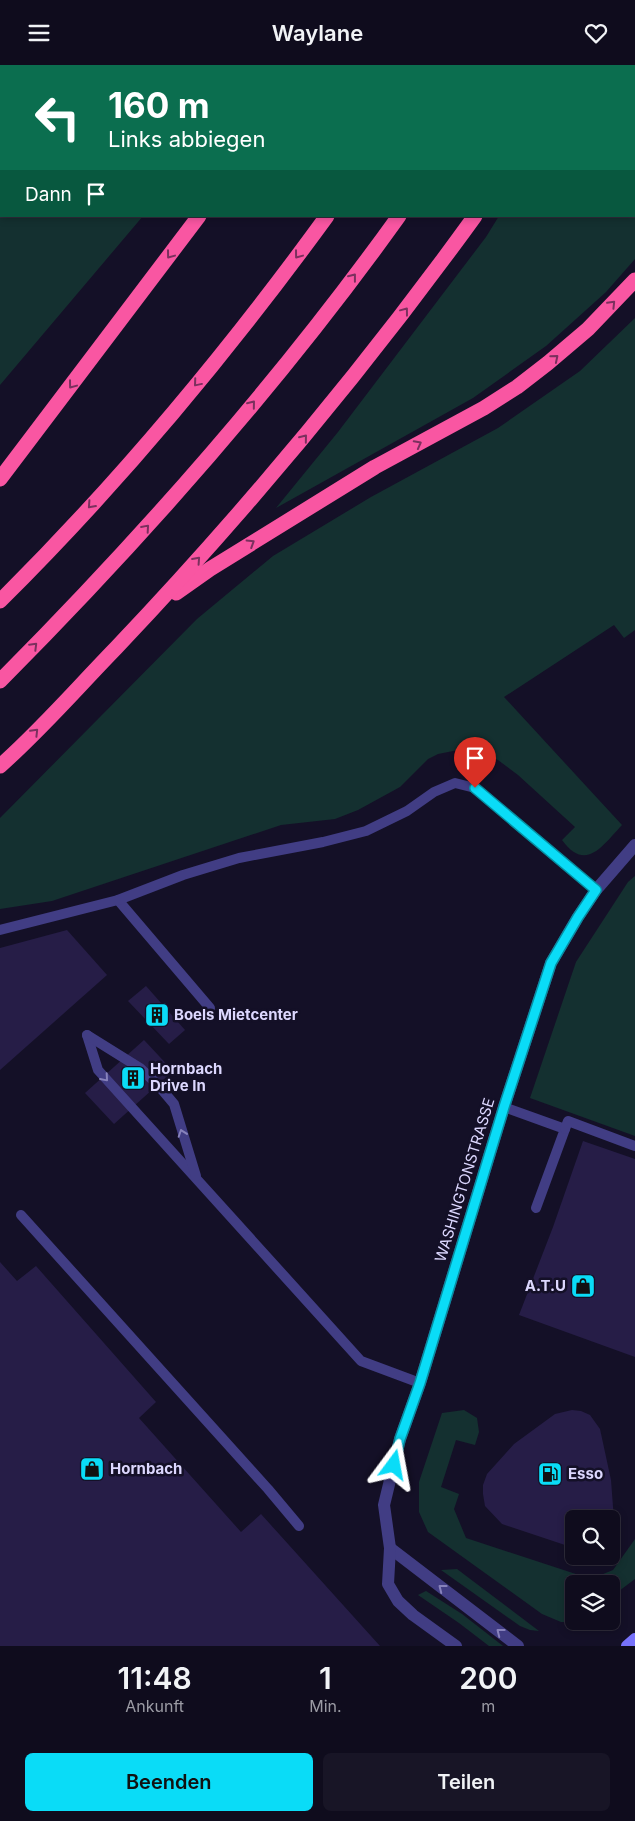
<!DOCTYPE html>
<html lang="de">
<head>
<meta charset="utf-8">
<style>
	:root { --surface:#0f0c1d; --page:#181526; --text:#f1f3f6; --muted:#9b9ba4; --line:#2f2c3b; --accent:#0adcf7 }
	body { margin:0; font-family:Inter,sans-serif; background:var(--page); color:var(--text); height:100vh; display:flex; flex-direction:column; font-size:19px; white-space:nowrap }
	* { box-sizing:border-box; margin:0 }
	p { font-size:16px; color:var(--muted) }
	.icon { flex:none; width:28px; height:28px; fill:none; stroke:currentColor; stroke-width:2; stroke-linecap:round; stroke-linejoin:round }
	.map { position:relative; height:1581px; overflow:hidden }
	.sheet { display:flex; flex-direction:column; background:var(--surface); flex:1 }
	.sheet>* { flex:none }
	.top-card { position:absolute; left:0px; top:0px; width:635px; height:152px; box-shadow:0 2px 8px #0003,0 0 0 1px var(--line); background:#0b6e4f; color:#fff; overflow:hidden }
	.buttons { position:absolute; left:565px; top:1445px; display:grid; gap:10px }
	.buttons a { display:grid; place-items:center; width:55px; height:55px; border-radius:8px; background:var(--surface); box-shadow:0 2px 8px #0003,0 0 0 1px var(--line); font-size:25px }
	.pin { position:absolute; display:grid; place-items:center; width:42px; height:42px; color:#fff; margin:-51px -21px; border-radius:50% 50% 50% 0; rotate:-45deg; box-shadow:0 0 5px #0007 }
	.pin .icon { rotate:45deg }
	.me { position:absolute; width:55px; margin:-28px; rotate:13deg; stroke-linejoin:round; filter:drop-shadow(0 0 4px #0008) }
	.turn { display:flex; align-items:center; gap:18px; height:105px; padding:0 25px; font-size:22px }
	.turn .icon { width:65px; height:65px; stroke-width:2.5 }
	.turn b { display:block; font-size:35px; line-height:42px }
	.then { display:flex; align-items:center; height:48px; padding:0 25px; background:#0003; gap:10px; font-size:19px }
	.eta { display:flex; justify-content:space-evenly; align-items:center; height:85px; text-align:center }
	.eta b { font-size:30px; font-weight:600; line-height:35px }
	.primary-button { display:flex; gap:10px; margin-top:auto; padding:10px 25px }
	.primary-button a { flex:1; height:58px; border-radius:8px; background:var(--accent); color:#111; font-size:20px; font-weight:600; line-height:58px; text-align:center }
	.primary-button a+a { background:var(--page); color:var(--text) }
	header { display:flex; justify-content:space-between; align-items:center; height:65px; padding:0 25px; background:var(--surface); font-size:22px; font-weight:600 }
	.map>svg:first-child { display:block }
	.green { fill:#143030 }
	.building { fill:#261d47 }
	.lines { fill:none; stroke-linecap:round; stroke-linejoin:round }
	.service { stroke:#413d84; stroke-width:10 }
	.minor { stroke:#413d84; stroke-width:12 }
	.secondary { stroke:#7772fa; stroke-width:12 }
	.motorway { stroke:#f956a2; stroke-width:15 }
	.oneway { stroke:#7b305e }
	.oneway2 { stroke:#8782bb }
	.route-casing { stroke:#068fa1; stroke-width:12 }
	.route { stroke:#0adcf7; stroke-width:9 }
	.labels { text-anchor:middle; stroke-width:5; stroke-linejoin:round; paint-order:stroke }
	.poi-label { font-size:15px; font-weight:bold; fill:#dcd7fe; stroke:#141027; text-anchor:start }
	.street-label { font-size:15px; fill:#dcd7fe; stroke:#141027 }
</style>
</head>
<body>
<header><svg class="icon" aria-label="menu" viewBox="0 0 24 24"><path d="M4 6h16M4 12h16M4 18h16"/></svg>Waylane<svg class="icon" aria-label="heart" viewBox="0 0 24 24"><path d="M12 20l-8-8c-3-5 5-10 8-4 3-6 11-1 8 4z"/></svg></header>
<div class="map">
<svg width="635" height="1581" viewBox="0 0 635 1581">
	<rect width="100%" height="100%" fill="#141027"/>
	<g class="green">
		<polygon points="0,0 107,1 1,1 1,151 143,151 0,320"/>
		<polygon points="599,0 635,0 635,194 606,227 546,281 473,333 276,443 338,367 486,172 499,151 634,151 634,1 598,1"/>
		<path d="M635 253V565L624 573 614 560 504 632 622 760C603 780 586 808 562 775L575 762 518 710 498 695 476 686 463 684 438 689 428 694 400 722 358 745 335 754 281 760 52 836 0 844V753L197 554 273 491 371 432 498 363 580 306Z"/>
		<polygon points="635,811 635,1071 530,1033 576,897 628,817"/>
		<polygon points="464,1345 477,1353 479,1367 475,1380 456,1375 441,1422 459,1429 454,1444 466,1473 591,1514 613,1505 635,1474 635,1514 611,1532 611,1519 574,1519 574,1556 580,1557 561,1557 542,1549 428,1467 419,1447 419,1417 442,1348"/>
		<polygon points="457,1504 539,1566 530,1565 520,1561 441,1505"/>
		<polygon points="426,1526 462,1549 503,1581 489,1581 459,1558 418,1530"/>
	</g>
	<g class="building">
		<polygon points="67,865 107,910 0,1005 0,883"/>
		<polygon points="146,921 185,965 169,979 128,936"/>
		<polygon points="144,975 173,1006 114,1059 85,1028"/>
		<polygon points="583,1076 635,1094 635,1292 519,1250 553,1162"/>
		<polygon points="0,1197 17,1216 36,1201 156,1337 139,1353 241,1467 261,1449 380,1581 0,1581"/>
		<polygon points="572,1345 581,1346 590,1350 600,1364 611,1415 614,1455 611,1461 611,1454 574,1454 574,1483 502,1459 485,1441 483,1429 483,1420 487,1409 514,1379 555,1349"/>
	</g>
	<g class="lines">
		<g class="service">
			<polyline points="118,835 210,943"/>
			<polyline points="0,865 118,835 183,810 239,793 323,777 366,766 407,746 434,727 455,718 475,723 596,825"/>
			<polyline points="87,970 98,1005 361,1296 420,1318"/>
			<polyline points="87,970 140,1003 158,1020 174,1039 196,1111"/>
			<polyline points="504,1042 565,1064 536,1143"/>
			<polyline points="565,1064 568,1056 635,1081"/>
			<polyline points="21,1150 268,1424 299,1461"/>
		</g>
		<g class="minor">
			<polyline points="390,1483 518,1581"/>
			<polyline points="456,1581 413,1550 398,1536 388,1519 390,1483 384,1440 400,1374 420,1318 504,1042 551,898 578,852 596,825 635,780"/>
		</g>
		<polyline class="secondary" points="627,1581 635,1574"/>
		<g class="motorway">
			<polyline points="310,1 311,0"/>
			<polyline points="433,1 434,0"/>
			<polyline points="504,1 505,0"/>
			<polyline points="577,1 578,0"/>
			<polyline points="0,414 199,151"/>
			<polyline points="176,528 210,504 375,402 484,343 517,322 548,298 588,264 635,215"/>
			<path d="M0 536C119 418 228 287 327 151"/>
			<path d="M0 616C144 471 280 317 399 151"/>
			<path d="M0 701C41 665 78 622 116 583 245 447 365 303 475 151"/>
		</g>
	</g>
	<defs><path id="oneway-chevron" d="M-2-3.5L2.5 0L-2 3.5" fill="none" stroke-width="1.6" stroke-linecap="round" stroke-linejoin="round" transform="scale(1.25)"/></defs>
	<g class="oneway">
		<use href="#oneway-chevron" transform="translate(170 190) rotate(127)"/>
		<use href="#oneway-chevron" transform="translate(298 190) rotate(127)"/>
		<use href="#oneway-chevron" transform="translate(353 212) rotate(-52)"/>
		<use href="#oneway-chevron" transform="translate(612 239) rotate(-46)"/>
		<use href="#oneway-chevron" transform="translate(405 246) rotate(-53)"/>
		<use href="#oneway-chevron" transform="translate(555 293) rotate(-40)"/>
		<use href="#oneway-chevron" transform="translate(197 318) rotate(130)"/>
		<use href="#oneway-chevron" transform="translate(72 320) rotate(127)"/>
		<use href="#oneway-chevron" transform="translate(252 339) rotate(-51)"/>
		<use href="#oneway-chevron" transform="translate(304 373) rotate(-51)"/>
		<use href="#oneway-chevron" transform="translate(418 379) rotate(-28)"/>
		<use href="#oneway-chevron" transform="translate(91 440) rotate(132)"/>
		<use href="#oneway-chevron" transform="translate(146 463) rotate(-49)"/>
		<use href="#oneway-chevron" transform="translate(251 478) rotate(-32)"/>
		<use href="#oneway-chevron" transform="translate(197 495) rotate(-48)"/>
		<use href="#oneway-chevron" transform="translate(34 581) rotate(-45)"/>
		<use href="#oneway-chevron" transform="translate(35 667) rotate(-46)"/>
	</g>
	<g class="oneway2">
		<use href="#oneway-chevron" transform="translate(105 1013) rotate(49)"/>
		<use href="#oneway-chevron" transform="translate(182 1068) rotate(-109)"/>
		<use href="#oneway-chevron" transform="translate(442 1523) rotate(-142)"/>
		<use href="#oneway-chevron" transform="translate(500 1567) rotate(-142)"/>
	</g>
	<g class="lines">
		<defs>
			<polyline id="route" points="394,1400 400,1374 420,1318 504,1042 551,898 578,852 596,825 475,723"/>
		</defs>
		<use href="#route" class="route-casing"/>
		<use href="#route" class="route"/>
	</g>
	<defs>
		<symbol id="building-square" viewBox="-11 -11 22 22"><rect x="-9" y="-9" width="18" height="18" rx="4" fill="#0adcf7" stroke="#141027"/><path d="M-4-6H4V6H1V3H-1V6H-4ZM-2.5-4.3h1.7v1.8h-1.7ZM.8-4.3h1.7v1.8H.8ZM-2.5-1h1.7V.8h-1.7ZM.8-1h1.7V.8H.8Z" fill="#111"/></symbol>
		<symbol id="shop-square" viewBox="-11 -11 22 22"><rect x="-9" y="-9" width="18" height="18" rx="4" fill="#0adcf7" stroke="#141027"/><path d="M-5-2.5h2.3a2.7 3.5 0 0 1 5.4 0H5L5.5 6h-11ZM-1.5-2.5h3a1.5 2.3 0 0 0-3 0Z" fill="#111"/></symbol>
		<symbol id="fuel-square" viewBox="-11 -11 22 22"><rect x="-9" y="-9" width="18" height="18" rx="4" fill="#0adcf7" stroke="#141027"/><path d="M-5.5-6h7V0h2V4h1.3V-2.5L3-4.5l.8-.8L6-3V5H2.5V1h-1V6h-7ZM-4.2-4.7v3.2H.2V-4.7Z" fill="#111"/></symbol>
	</defs>
	<g fill-rule="evenodd">
		<use href="#building-square" x="143" y="936" width="28" height="28"/>
		<use href="#building-square" x="119" y="999" width="28" height="28"/>
		<use href="#shop-square" x="569" y="1207" width="28" height="28"/>
		<use href="#shop-square" x="78" y="1390" width="28" height="28"/>
		<use href="#fuel-square" x="536" y="1395" width="28" height="28"/>
	</g>
	<g class="labels">
		<g class="poi-label">
			<text x="174" y="955">Boels Mietcenter</text>
			<text x="150" y="1009">Hornbach<tspan x="150" dy="17">Drive In</tspan></text>
			<text x="566" y="1226" text-anchor="end">A.T.U</text>
			<text x="110" y="1409">Hornbach</text>
			<text x="568" y="1414">Esso</text>
		</g>
		<g class="street-label">
			<text transform="translate(465 1115) rotate(-73)" y="5">WASHINGTONSTRASSE</text>
		</g>
	</g>
</svg>
<div class="buttons">
<a><svg class="icon" aria-label="search" viewBox="0 0 24 24"><circle cx="10" cy="10" r="6"/><path d="M15 15l6 6"/></svg></a>
<a><svg class="icon" aria-label="layers" viewBox="0 0 24 24"><path d="M12 4l9 5-9 5-9-5zM3 14l9 5 9-5"/></svg></a>
</div>
<div class="pin" style="left:475px;top:723px;background:#d93025"><svg class="icon" aria-label="arrive" viewBox="0 0 24 24"><path d="M6 21V4h12l-3 4 3 4H6"/></svg></div>
<svg class="me" style="left:394px;top:1400px" viewBox="-20 -20 40 40"><path d="M0-17L14 15 0 8-14 15z" fill="#0adcf7" stroke="#fff" stroke-width="4"/></svg>
<div class="top-card">
<div class="turn"><svg class="icon" aria-label="left" viewBox="0 0 24 24"><path d="M17 20v-9H6M10 6l-5 5 5 5"/></svg><div><b>160 m</b>Links abbiegen</div></div>
<div class="then">Dann<svg class="icon" aria-label="arrive" viewBox="0 0 24 24"><path d="M6 21V4h12l-3 4 3 4H6"/></svg></div>
</div>
</div>
<section class="sheet">
<div class="eta">
<div><b>11:48</b><p>Ankunft</p></div>
<div><b>1</b><p>Min.</p></div>
<div><b>200</b><p>m</p></div>
</div>
<div class="primary-button"><a>Beenden</a><a>Teilen</a></div>
</section>
</body>
</html>
